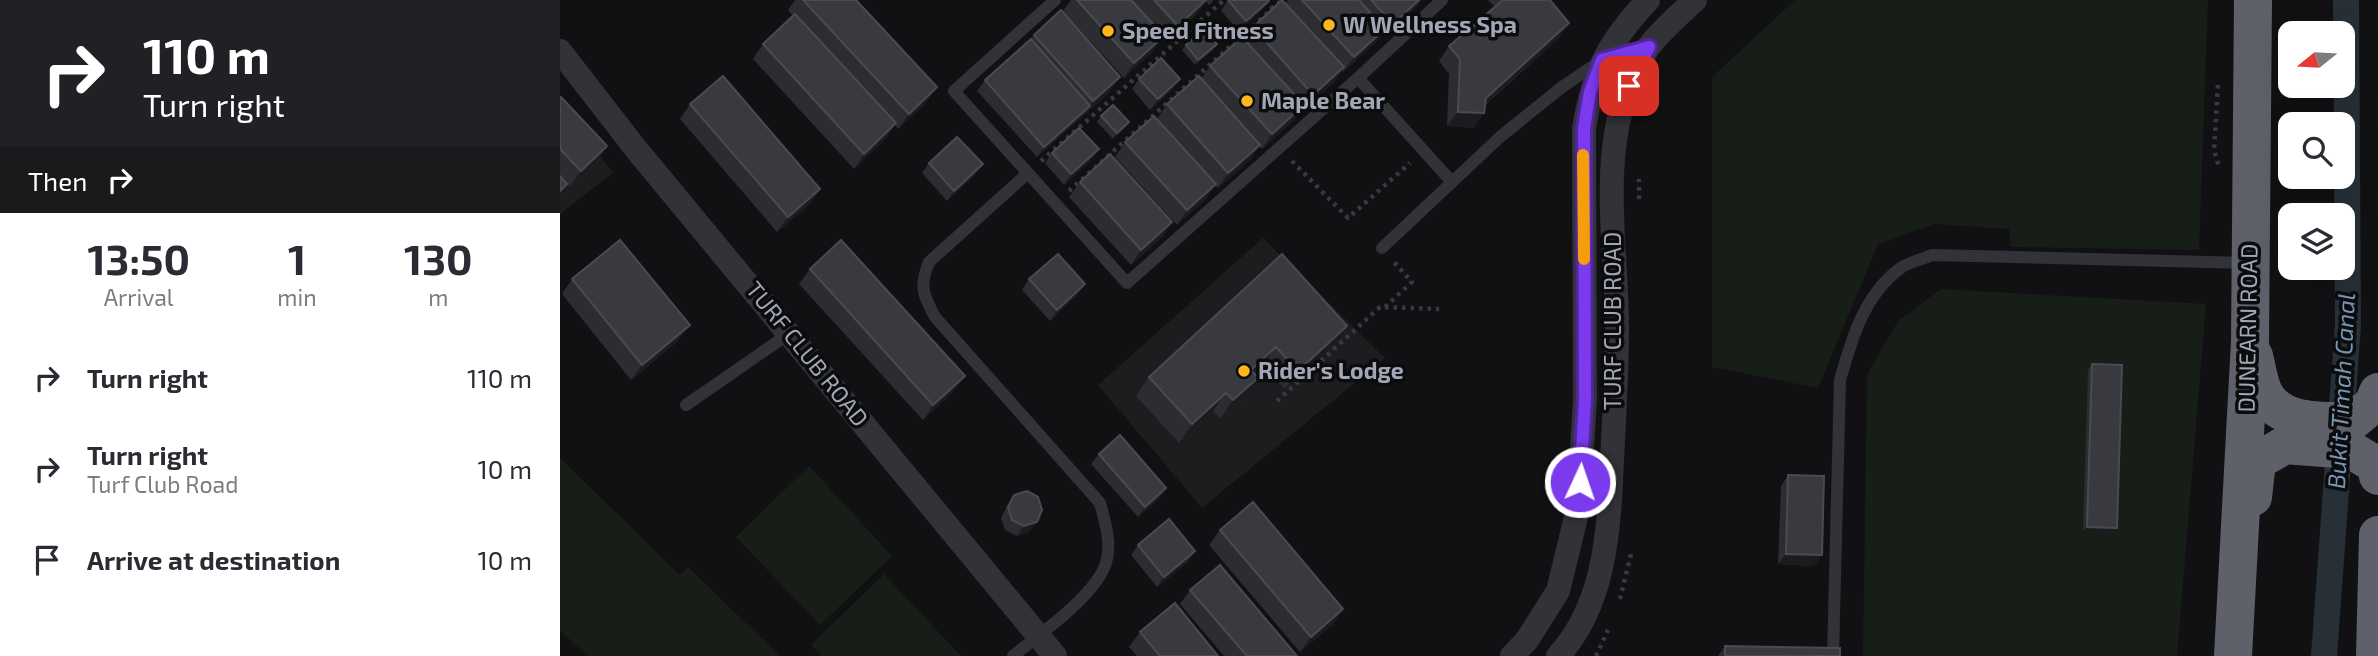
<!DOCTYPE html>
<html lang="en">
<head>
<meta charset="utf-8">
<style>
	:root { --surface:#fff; --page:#f2f2f3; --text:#2b2b33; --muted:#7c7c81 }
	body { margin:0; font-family:"Exo 2",sans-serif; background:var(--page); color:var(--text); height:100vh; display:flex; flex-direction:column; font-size:26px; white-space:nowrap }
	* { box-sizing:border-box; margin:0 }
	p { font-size:23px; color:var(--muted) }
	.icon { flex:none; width:38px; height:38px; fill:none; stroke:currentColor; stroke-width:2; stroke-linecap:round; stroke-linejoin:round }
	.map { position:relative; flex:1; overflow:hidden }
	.panel { display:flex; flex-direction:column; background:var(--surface); width:560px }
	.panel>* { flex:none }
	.hud { background:#202124; color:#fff; overflow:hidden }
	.needle { width:46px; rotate:252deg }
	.buttons { position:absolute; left:1718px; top:21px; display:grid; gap:14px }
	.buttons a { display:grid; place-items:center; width:77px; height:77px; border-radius:14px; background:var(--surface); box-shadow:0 7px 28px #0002; font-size:35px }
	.pin { position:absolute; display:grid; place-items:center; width:60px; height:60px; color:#fff; margin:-30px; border-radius:14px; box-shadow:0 4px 10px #0006 }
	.me { position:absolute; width:77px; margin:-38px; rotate:3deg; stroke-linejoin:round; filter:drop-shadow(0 0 5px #0008) }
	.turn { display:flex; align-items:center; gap:24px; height:147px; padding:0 28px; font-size:32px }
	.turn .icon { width:91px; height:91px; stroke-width:2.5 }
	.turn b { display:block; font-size:49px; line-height:60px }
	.then { display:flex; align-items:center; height:66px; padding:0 28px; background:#0003; gap:14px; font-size:26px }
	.eta { display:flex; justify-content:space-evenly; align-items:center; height:119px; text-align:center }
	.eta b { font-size:42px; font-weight:700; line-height:49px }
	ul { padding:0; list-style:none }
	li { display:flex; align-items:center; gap:21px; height:91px; padding:0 28px }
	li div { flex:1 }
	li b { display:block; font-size:26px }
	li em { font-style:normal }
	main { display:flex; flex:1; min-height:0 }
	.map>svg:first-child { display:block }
	.built { fill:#1d1d20 }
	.green { fill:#171e18 }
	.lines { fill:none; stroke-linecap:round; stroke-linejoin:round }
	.canal { stroke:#273037; stroke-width:26 }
	.path { stroke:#383a3f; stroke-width:4.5; stroke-dasharray:3.5 5; stroke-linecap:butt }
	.lane { stroke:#323338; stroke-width:12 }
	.street { stroke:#323338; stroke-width:24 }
	.highway { stroke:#5e616a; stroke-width:38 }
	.wall { fill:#2d2d31 }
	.shaded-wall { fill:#1c1c1f }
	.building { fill:#393a3f; stroke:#4a4b52; stroke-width:2 }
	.route-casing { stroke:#51269a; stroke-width:18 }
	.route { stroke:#7c3aed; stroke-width:12 }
	.slow { stroke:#f59e0b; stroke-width:12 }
	.poi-dot { fill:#ffb51d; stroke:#0c0c0e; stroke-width:2.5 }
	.labels { text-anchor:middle; stroke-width:7; stroke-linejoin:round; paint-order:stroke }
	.poi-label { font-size:23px; font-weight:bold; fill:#a1a7b5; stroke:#0c0c0e; text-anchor:start }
	.street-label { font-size:23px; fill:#a1a7b5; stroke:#0c0c0e }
	.water-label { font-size:24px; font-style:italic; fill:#7596b3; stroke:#0c0c0e }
</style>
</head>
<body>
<main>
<section class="panel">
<div class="hud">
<div class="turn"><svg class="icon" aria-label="right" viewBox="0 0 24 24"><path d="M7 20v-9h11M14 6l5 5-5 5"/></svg><div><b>110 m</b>Turn right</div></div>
<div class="then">Then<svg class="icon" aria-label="right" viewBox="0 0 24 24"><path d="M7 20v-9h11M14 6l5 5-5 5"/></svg></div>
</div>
<div class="eta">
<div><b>13:50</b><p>Arrival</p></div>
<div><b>1</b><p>min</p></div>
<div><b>130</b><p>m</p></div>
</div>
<ul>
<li><svg class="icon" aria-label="right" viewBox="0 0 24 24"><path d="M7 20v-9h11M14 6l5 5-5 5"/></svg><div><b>Turn right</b></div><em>110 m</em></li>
<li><svg class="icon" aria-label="right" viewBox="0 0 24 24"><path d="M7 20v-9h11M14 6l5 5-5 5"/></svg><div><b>Turn right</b><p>Turf Club Road</p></div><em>10 m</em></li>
<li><svg class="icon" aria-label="arrive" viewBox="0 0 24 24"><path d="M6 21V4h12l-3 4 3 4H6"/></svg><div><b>Arrive at destination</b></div><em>10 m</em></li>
</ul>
</section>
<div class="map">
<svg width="1818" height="656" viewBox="0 0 1818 656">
	<rect width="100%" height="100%" fill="#111113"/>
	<g class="built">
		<polygon points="0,103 53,173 0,214"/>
		<polygon points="703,238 825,358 642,508 538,385"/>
	</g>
	<g class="green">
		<polygon points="1235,0 1648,0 1639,250 1451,247 1449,229 1374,224 1318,244 1258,388 1152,367 1152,77"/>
		<polygon points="1381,289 1646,304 1617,656 1303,656 1307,375 1338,321"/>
		<polygon points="0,458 120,575 128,567 220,656 27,656 0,630"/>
		<polygon points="249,466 332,556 260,625 176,537"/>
		<polygon points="324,574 401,656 261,656 251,645"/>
	</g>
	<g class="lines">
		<polyline class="canal" points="1764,656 1788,324 1786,0"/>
		<g class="path">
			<polyline points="705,0 714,10"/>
			<polyline points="1658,85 1654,150 1659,167"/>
			<polyline points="481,161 664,0"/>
			<polyline points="732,161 788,218 850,163"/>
			<polyline points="509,191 722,0"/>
			<polyline points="1079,199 1079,179"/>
			<polyline points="825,307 852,282 833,261"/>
			<polyline points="717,401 820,307 879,309"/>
			<polyline points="1060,599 1071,554"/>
			<polyline points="1036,656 1048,630"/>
		</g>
		<g class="lane">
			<polyline points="495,0 394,91 567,283 798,78 892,182"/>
			<polyline points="798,78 882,0"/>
			<polyline points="822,248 940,137 1002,87 1042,60 1085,48"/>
			<polyline points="126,405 230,333"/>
			<path d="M453 656C480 634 536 595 546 563 552 545 545 521 540 503L375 317C363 295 359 286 369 262L468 173"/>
			<path d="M1273 656 1280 380C1292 338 1304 294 1342 267 1350 262 1363 259 1372 255L1687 263"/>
		</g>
		<g class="street">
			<polyline points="0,51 76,149 495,656"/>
			<path d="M952 656 967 640 998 591 1018 509 1025 400 1024 128C1034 70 1048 43 1088 0"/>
			<path d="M998 656C1041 609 1048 543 1051 483 1053 432 1057 380 1057 329 1057 234 1033 135 1087 49 1100 31 1119 15 1135 0"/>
		</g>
		<g class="highway">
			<path d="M1694 356C1697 367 1698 378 1702 388 1715 425 1763 421 1793 421L1813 404 1818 392"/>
			<polyline points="1693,497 1697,461 1725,445 1791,450 1816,465 1818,476"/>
			<polyline points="1673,656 1690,341 1693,0"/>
			<polyline points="1815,656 1818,535"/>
		</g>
	</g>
	<g class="wall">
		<polygon points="235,0 296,0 367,102 338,129 335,125 326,138 294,169 193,59 203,44 233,16 228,10"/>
		<polygon points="511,0 654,0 649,5 646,1 637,14 607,41 603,37 593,51 564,78 503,11"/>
		<polygon points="668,0 701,11 679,31 661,11"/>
		<polygon points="728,0 861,0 857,6 825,34 823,32 814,44 783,72 782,70 774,82 743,110 742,108 734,120 702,149 699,146 690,160 658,188 655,185 646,199 617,225 555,157 565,142 597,119 607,104 641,79 650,66 684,39 693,27 726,3"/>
		<polygon points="928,0 990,0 1009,23 999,38 925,105 914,128 887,126 889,74 879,61 889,46 935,7"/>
		<polygon points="474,35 550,92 477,157 417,91 425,80 471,39"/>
		<polygon points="657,44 653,50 635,65 622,50 626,45"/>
		<polygon points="579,79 612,90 590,110 572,89"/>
		<polygon points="0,98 47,146 37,161 10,186 0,175"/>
		<polygon points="130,104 260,189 250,204 217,232 120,119"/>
		<polygon points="541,116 569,122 565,128 553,139 537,122"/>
		<polygon points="492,153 531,160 504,185 485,163"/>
		<polygon points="369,163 415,175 387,201 362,173"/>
		<polygon points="520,182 612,222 602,237 571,265 509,197"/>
		<polygon points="722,254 774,344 725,389 703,365 694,373 685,396 660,419 653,411 619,443 576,396 589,377"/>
		<polygon points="250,269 394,391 363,420 239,284"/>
		<polygon points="12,279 119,340 71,380 2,294"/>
		<polygon points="469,279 518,294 490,321 462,290"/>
		<polygon points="1532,364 1557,528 1554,533 1523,532 1528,370"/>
		<polygon points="539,454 606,488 599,499 578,517 531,464"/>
		<polygon points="1228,475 1254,566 1218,564 1221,486"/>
		<polygon points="454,495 469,532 457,536 445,530 441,518 447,506"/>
		<polygon points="660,530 783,609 773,624 740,652 649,545"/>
		<polygon points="578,545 635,551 628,562 597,587 571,555"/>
		<polygon points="630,590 737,656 664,656 620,604"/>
		<polygon points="580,632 658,656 577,656 569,647"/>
		<polygon points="1165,646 1280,656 1158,656"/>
	</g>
	<g class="shaded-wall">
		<polygon points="647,0 637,14 607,41 618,26"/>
		<polygon points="859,0 861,0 857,6 825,34 833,24"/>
		<polygon points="709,1 701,11 679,31 686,21"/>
		<polygon points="1009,23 999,38 916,112 924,113 914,128 887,126 898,112 926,98"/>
		<polygon points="825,29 814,44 783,72 794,57"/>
		<polygon points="604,36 593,51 564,78 574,63"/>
		<polygon points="657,44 653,50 635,65 638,60"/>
		<polygon points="784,67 774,82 743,110 753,95"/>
		<polygon points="560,77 550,92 477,157 484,147"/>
		<polygon points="620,79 612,90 590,110 598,99"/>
		<polygon points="377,87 367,102 338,129 349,114"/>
		<polygon points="744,105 734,120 702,149 712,134"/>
		<polygon points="569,122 565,128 553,139 557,133"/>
		<polygon points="336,123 326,138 294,169 304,154"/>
		<polygon points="700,145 690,160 658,188 668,173"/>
		<polygon points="47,146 37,161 10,186 21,171"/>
		<polygon points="539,149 531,160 504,185 511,174"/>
		<polygon points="423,164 415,175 387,201 394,191"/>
		<polygon points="656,184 646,199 617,225 627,210"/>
		<polygon points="260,189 250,204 217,232 228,217"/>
		<polygon points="612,222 602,237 571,265 581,250"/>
		<polygon points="525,284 518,294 490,321 497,310"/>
		<polygon points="130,325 119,340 71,380 82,365"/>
		<polygon points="787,326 774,344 725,389 738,371"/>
		<polygon points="716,347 703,365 678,388 691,370"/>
		<polygon points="405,376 394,391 363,420 373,405"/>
		<polygon points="698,378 685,396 660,419 673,400"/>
		<polygon points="666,393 653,411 619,443 632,424"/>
		<polygon points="606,488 599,499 578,517 585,507"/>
		<polygon points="477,522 469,532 457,536 464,526"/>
		<polygon points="1527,527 1557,528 1554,533 1523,532"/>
		<polygon points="635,551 628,562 597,587 604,577"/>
		<polygon points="1226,554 1262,555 1254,566 1218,564"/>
		<polygon points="783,609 773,624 740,652 751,637"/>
	</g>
	<g class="building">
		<polygon points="243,0 296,0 377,87 349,114"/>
		<polygon points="517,0 571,0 604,36 574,63"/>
		<polygon points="594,0 646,0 618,26"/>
		<polygon points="668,0 708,0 709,1 686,21"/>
		<polygon points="722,0 784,67 753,95 693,27"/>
		<polygon points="742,0 799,0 825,29 794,57"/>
		<polygon points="811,0 859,0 833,24"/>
		<polygon points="943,0 990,0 1009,23 926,98 924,113 898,112 900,59 889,46"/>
		<polygon points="501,10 560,77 533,101 474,35"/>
		<polygon points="235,14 336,123 304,154 203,44"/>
		<polygon points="645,29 657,44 638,60 626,45"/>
		<polygon points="682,37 744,105 712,134 650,66"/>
		<polygon points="471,39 530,106 484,147 425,80"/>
		<polygon points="601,58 620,79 598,99 579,79"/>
		<polygon points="163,76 260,189 228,217 130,104"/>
		<polygon points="639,76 700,145 668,173 607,104"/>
		<polygon points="1,97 47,146 21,171 0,149 0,98"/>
		<polygon points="553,105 569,122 557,133 541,116"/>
		<polygon points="594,116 656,184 627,210 565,142"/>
		<polygon points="519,128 539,149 511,174 492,153"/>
		<polygon points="397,137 423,164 394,191 369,163"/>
		<polygon points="550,154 612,222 581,250 520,182"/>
		<polygon points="0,176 7,184 0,191"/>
		<polygon points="60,240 130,325 82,365 12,279"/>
		<polygon points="281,240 405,376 373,405 250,269"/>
		<polygon points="498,254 525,284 497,310 469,279"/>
		<polygon points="722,254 787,326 738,371 716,347 691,370 698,378 673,400 666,393 632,424 589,377"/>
		<polygon points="1532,364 1562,365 1557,528 1527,527"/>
		<polygon points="560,435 606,488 585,507 539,454"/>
		<polygon points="1228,475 1264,476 1262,555 1226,554"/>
		<polygon points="467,491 478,497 482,510 477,522 464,526 452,520 448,507 454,495"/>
		<polygon points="693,502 783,609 751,637 660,530"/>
		<polygon points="609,519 635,551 604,577 578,545"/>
		<polygon points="660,565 737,656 687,656 630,590"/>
		<polygon points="615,603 658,656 600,656 580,632"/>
		<polygon points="1165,646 1280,648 1280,656 1165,656"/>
	</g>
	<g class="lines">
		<defs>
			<polyline id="route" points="1020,482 1025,400 1024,128 1030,92 1042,60 1089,47 1069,86"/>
		</defs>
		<use href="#route" class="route-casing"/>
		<use href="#route" class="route"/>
		<polyline class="slow" points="1023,155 1024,259"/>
	</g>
	<g class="poi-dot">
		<circle cx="769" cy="25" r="7"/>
		<circle cx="548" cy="31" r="7"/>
		<circle cx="687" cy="101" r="7"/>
		<circle cx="684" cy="371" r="7"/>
	</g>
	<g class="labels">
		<g class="poi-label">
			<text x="783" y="33">W Wellness Spa</text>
			<text x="562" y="39">Speed Fitness</text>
			<text x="701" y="109">Maple Bear</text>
			<text x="698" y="379">Rider's Lodge</text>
		</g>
		<g class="street-label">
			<text transform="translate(1053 321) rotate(-90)" y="8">TURF CLUB ROAD</text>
			<text transform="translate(1688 328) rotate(-89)" y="8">DUNEARN ROAD</text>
			<text transform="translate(247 354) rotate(51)" y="8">TURF CLUB ROAD</text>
		</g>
		<g class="water-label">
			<text transform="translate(1782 391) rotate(-87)" y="8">Bukit Timah Canal</text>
		</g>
	</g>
</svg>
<div class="buttons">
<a><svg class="needle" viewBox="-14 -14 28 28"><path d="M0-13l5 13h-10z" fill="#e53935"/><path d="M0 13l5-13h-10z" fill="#7c7c81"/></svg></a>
<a><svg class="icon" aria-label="search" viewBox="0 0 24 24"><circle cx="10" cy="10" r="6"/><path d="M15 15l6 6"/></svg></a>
<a><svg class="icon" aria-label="layers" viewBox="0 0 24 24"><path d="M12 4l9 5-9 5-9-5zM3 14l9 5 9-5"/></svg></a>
</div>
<div class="pin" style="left:1069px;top:86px;background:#d93025"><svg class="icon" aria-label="arrive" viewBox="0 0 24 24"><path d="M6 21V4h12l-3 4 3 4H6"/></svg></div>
<svg class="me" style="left:1020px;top:482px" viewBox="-20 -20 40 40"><circle r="17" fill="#7c3aed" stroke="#fff" stroke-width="3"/><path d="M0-11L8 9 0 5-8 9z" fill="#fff"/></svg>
</div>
</main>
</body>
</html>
